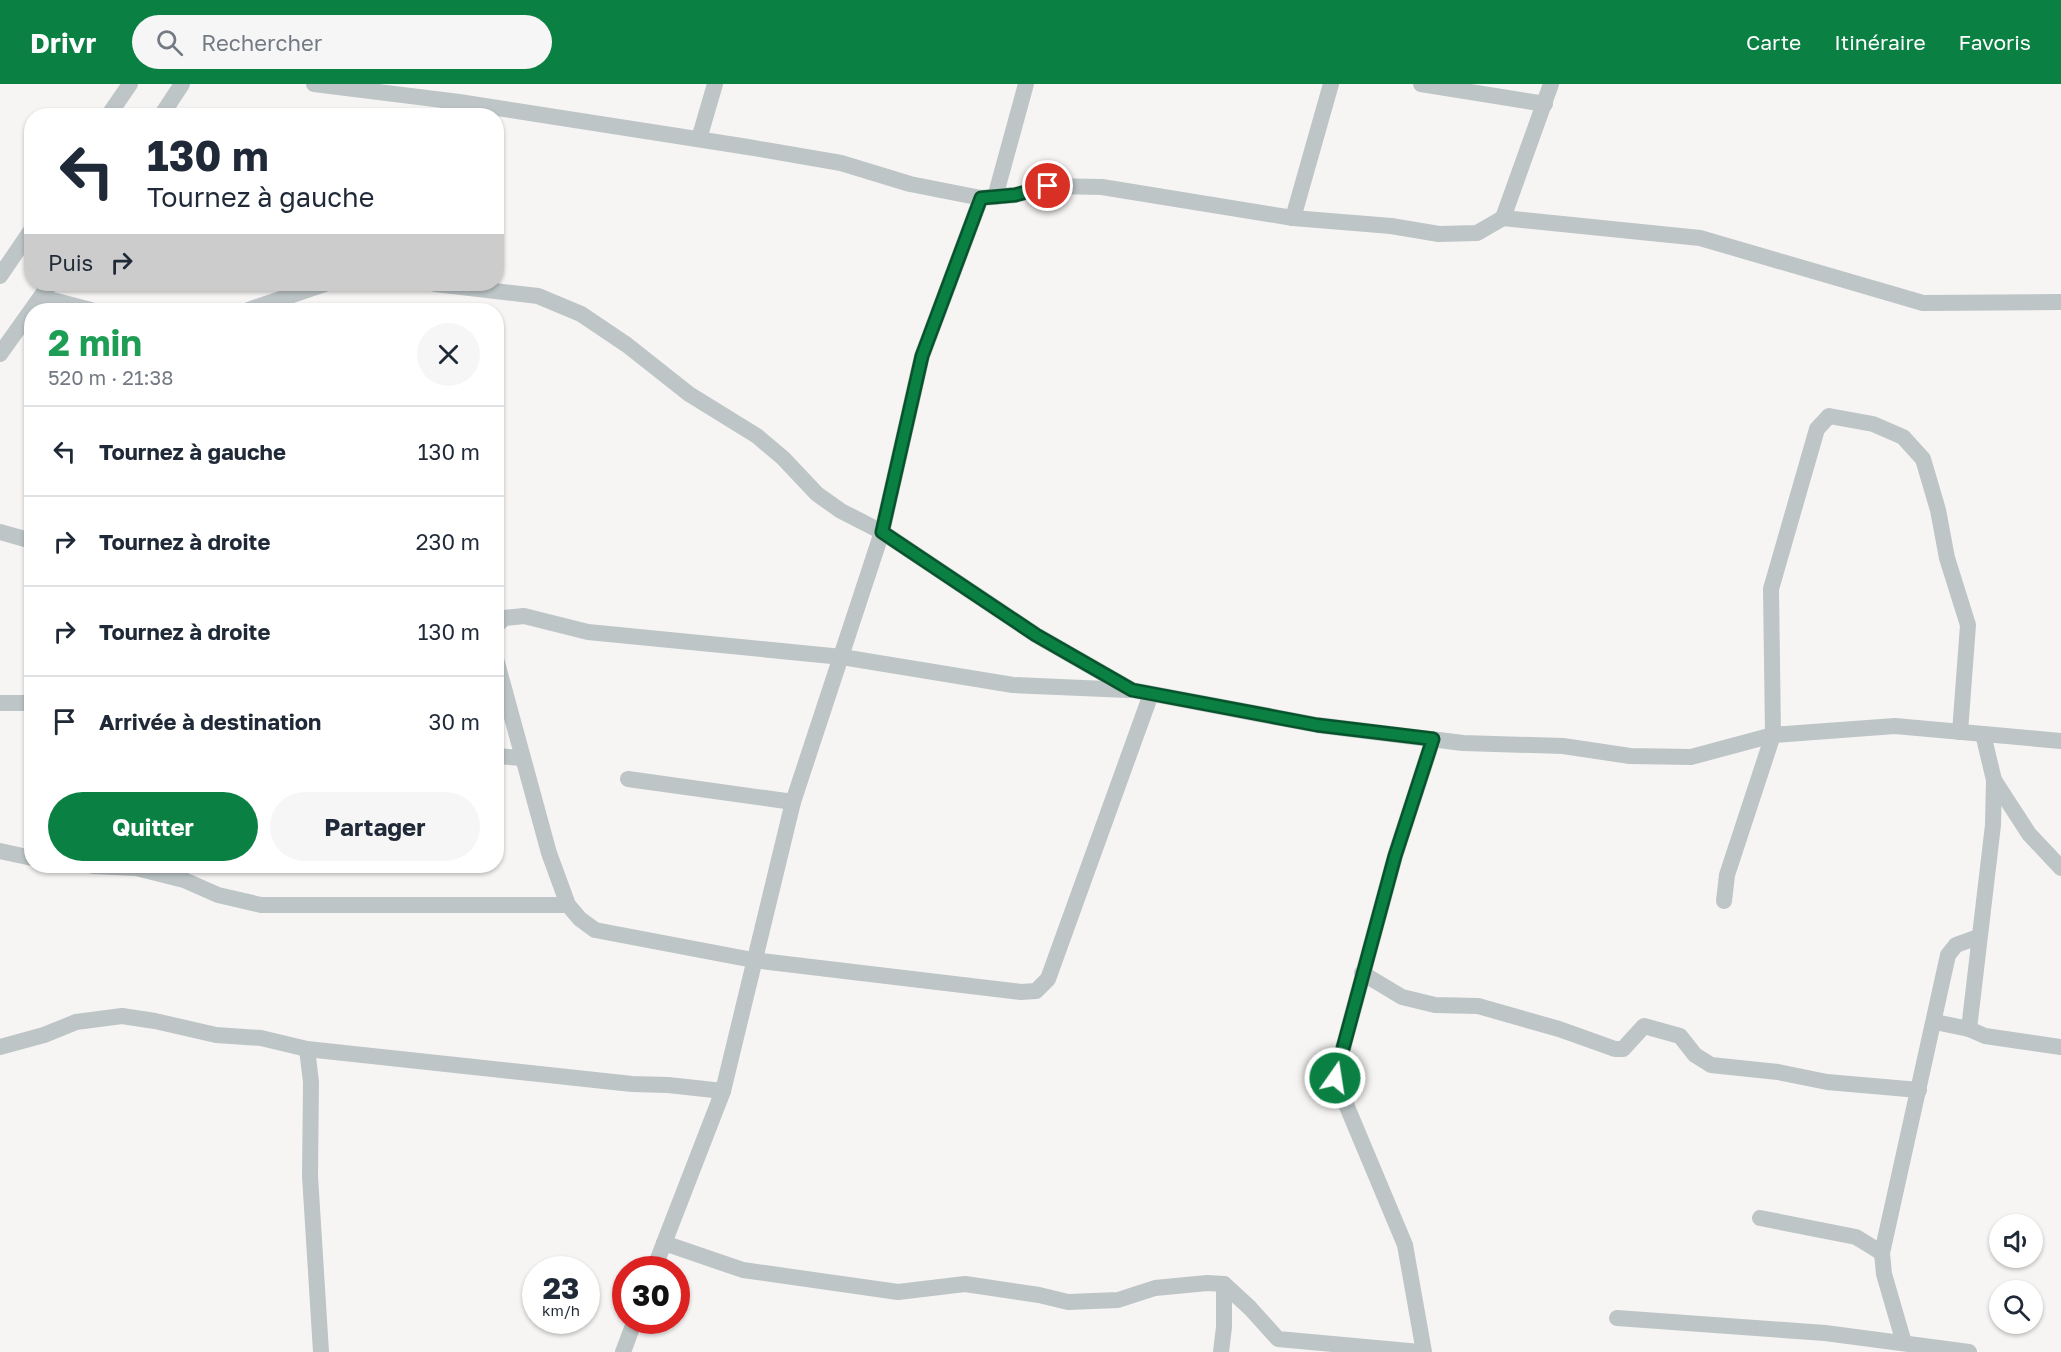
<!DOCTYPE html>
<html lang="fr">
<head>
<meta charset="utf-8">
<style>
	:root { --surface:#fff; --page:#f6f6f7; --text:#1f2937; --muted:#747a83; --line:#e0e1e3; --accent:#0b8043 }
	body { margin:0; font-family:"Golos Text",sans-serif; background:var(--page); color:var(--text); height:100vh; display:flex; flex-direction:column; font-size:22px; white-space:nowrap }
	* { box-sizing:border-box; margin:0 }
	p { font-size:20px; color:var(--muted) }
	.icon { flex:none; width:33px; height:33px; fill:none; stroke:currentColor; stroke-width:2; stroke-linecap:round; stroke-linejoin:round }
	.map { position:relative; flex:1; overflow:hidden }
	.side { position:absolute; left:24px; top:219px; width:480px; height:570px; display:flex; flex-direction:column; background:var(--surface); border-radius:24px; box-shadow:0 2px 4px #0004 }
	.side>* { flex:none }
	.banner { position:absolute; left:24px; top:24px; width:480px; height:183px; border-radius:24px; box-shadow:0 2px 4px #0004; background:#fff; color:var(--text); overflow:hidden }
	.controls { position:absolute; left:1989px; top:1130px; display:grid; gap:12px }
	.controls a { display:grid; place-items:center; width:54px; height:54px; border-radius:50%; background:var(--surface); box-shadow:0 2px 4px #0004; font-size:30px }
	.speed { position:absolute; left:522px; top:1172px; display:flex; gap:12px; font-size:30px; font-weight:700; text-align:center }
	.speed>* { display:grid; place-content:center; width:78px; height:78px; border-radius:50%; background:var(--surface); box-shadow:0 2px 4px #0004; line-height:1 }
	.speed small { font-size:15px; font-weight:400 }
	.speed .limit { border:9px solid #d22; background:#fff; color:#111 }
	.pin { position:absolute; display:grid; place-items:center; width:51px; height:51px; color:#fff; margin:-26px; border:3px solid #fff; border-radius:50%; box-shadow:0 2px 6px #0007 }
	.me { position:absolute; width:66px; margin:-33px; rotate:13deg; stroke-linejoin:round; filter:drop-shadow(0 0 4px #0008) }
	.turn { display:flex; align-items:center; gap:21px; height:126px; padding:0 24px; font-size:27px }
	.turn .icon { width:78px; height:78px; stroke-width:2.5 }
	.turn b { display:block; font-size:42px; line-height:51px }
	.then { display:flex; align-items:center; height:57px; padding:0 24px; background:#0003; gap:12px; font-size:22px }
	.round { display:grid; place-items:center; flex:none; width:63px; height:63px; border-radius:32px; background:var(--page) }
	.overview { display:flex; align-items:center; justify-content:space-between; height:102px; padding:0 24px }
	h1 { font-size:36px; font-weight:700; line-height:45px; color:#1e9e55 }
	.action { display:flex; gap:12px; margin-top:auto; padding:12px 24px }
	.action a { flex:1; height:69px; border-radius:36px; background:var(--accent); color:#fff; font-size:24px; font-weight:700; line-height:69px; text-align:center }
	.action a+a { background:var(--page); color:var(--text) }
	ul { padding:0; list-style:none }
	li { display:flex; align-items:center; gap:18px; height:90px; padding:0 24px; border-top:2px solid var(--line) }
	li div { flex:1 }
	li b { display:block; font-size:22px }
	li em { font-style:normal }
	header { display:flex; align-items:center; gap:36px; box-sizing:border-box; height:84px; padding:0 30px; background:var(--accent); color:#fff }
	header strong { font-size:28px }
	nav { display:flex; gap:33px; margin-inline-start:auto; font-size:21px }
	.search { width:420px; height:54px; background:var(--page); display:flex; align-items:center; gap:15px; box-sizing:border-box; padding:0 21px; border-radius:33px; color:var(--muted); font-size:22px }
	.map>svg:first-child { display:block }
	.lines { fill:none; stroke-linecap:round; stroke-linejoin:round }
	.minor { stroke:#bdc5c6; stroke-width:16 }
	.route-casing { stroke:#07532c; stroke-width:15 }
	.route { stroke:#0b8043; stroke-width:10 }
</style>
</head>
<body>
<header>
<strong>Drivr</strong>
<div class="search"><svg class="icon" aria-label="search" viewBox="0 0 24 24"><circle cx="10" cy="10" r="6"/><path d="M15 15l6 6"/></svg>Rechercher</div>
<nav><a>Carte</a><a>Itinéraire</a><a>Favoris</a></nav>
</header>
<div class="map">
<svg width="2061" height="1268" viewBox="0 0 2061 1268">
	<rect width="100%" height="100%" fill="#f7f5f3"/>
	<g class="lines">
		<g class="minor">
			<polyline points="314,0 459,18 748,63 841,79 910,100 981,114 1015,111 1048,102 1102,103 1293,134 1391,142 1439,150 1477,149 1503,134 1700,154 1923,219 2061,218"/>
			<polyline points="1421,0 1545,20"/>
			<polyline points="108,32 130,0"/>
			<polyline points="161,32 182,0"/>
			<polyline points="699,55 715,0"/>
			<polyline points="995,113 1026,0"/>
			<polyline points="1293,134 1331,0"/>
			<polyline points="1503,134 1551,0"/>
			<polyline points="0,192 32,145"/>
			<polyline points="435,200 538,212 581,230 627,261 689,310 757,352 783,374 817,410 841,427 882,448 1036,551 1132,606 1317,641 1463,659 1563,662 1630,672 1691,673 1773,651 1895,642 2061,657"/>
			<polyline points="41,213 91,226"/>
			<polyline points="248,226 325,200"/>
			<polyline points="0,270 50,200"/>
			<polyline points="0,448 32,457"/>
			<polyline points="496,542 504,534 524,532 588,548 842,573 1013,601 1128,606"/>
			<polyline points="496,575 549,769 568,821 580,835 595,846 753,876 1021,908 1036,907 1048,895 1151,610"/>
			<polyline points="0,619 32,619"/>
			<polyline points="1983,650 1994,696 1993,741 1969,945 1985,952 2061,963"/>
			<polyline points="496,672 522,674"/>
			<polyline points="628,695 793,718"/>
			<polyline points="1994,696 2029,750 2061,784"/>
			<polyline points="0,767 32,774"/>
			<polyline points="93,782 136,784 184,796 218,811 261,821 568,821"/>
			<polyline points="1724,817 1727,791 1773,651 1771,505 1817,345 1829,332 1873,340 1903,353 1923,375 1938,426 1947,474 1968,541 1960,648"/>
			<polyline points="1362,889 1402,913 1435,921 1478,922 1559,945 1615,965 1623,965 1644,942 1680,952 1695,971 1711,981 1778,988 1827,998 1919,1006"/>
			<polyline points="1935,938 1969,945"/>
			<polyline points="0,963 44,951 76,938 122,932 155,937 216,951 261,954 307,965 632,1000 668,1001 723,1007"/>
			<polyline points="307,965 311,998 310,1092 321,1268"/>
			<polyline points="1760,1134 1856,1153 1882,1169"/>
			<polyline points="664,1159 743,1186 898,1208 965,1200 1039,1211 1068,1218 1118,1216 1155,1204 1207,1199 1224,1200 1250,1224 1278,1255 1420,1268"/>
			<polyline points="654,1185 723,1007 793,718 882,448 922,272 981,114"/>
			<polyline points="1617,1234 1825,1249 1969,1268"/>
			<polyline points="1904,1259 1884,1190 1882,1169 1948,871 1956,861 1978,853"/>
			<polyline points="623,1268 635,1236"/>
			<polyline points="1221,1268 1224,1243 1224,1200"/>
			<polyline points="1424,1268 1405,1161 1335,994 1395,772 1433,655"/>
		</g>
	</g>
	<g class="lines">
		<defs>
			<polyline id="route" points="1048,102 1015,111 981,114 922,272 882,448 1036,551 1132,606 1317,641 1433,655 1395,772 1335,994"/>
		</defs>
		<use href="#route" class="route-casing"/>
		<use href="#route" class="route"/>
	</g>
</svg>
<div class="controls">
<a><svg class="icon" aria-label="sound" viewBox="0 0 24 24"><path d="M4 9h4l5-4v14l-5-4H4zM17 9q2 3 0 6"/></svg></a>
<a><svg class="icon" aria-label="search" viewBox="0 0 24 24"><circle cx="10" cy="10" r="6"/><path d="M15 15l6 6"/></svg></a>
</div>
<div class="speed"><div>23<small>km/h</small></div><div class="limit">30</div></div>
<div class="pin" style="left:1048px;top:102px;background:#d93025"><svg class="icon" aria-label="arrive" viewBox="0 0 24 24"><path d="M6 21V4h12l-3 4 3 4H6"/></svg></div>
<svg class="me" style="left:1335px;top:994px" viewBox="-20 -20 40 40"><circle r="17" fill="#0b8043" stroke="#fff" stroke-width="3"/><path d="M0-11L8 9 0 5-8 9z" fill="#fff"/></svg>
<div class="banner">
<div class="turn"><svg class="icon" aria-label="left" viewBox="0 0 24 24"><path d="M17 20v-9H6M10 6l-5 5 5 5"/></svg><div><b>130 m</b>Tournez à gauche</div></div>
<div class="then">Puis<svg class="icon" aria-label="right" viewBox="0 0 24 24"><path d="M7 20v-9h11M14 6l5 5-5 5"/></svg></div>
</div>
<section class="side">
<div class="overview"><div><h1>2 min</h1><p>520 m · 21:38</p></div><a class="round"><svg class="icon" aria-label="close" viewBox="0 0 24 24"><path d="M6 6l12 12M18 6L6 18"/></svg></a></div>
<ul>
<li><svg class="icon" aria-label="left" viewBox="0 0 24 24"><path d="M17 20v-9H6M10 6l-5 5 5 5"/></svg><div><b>Tournez à gauche</b></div><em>130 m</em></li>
<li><svg class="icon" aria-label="right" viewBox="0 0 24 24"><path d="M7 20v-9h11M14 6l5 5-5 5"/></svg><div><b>Tournez à droite</b></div><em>230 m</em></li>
<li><svg class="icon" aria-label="right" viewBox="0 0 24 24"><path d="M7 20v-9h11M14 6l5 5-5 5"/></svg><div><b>Tournez à droite</b></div><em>130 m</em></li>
<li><svg class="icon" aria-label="arrive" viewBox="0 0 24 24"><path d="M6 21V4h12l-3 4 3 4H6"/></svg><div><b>Arrivée à destination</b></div><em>30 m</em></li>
</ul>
<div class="action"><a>Quitter</a><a>Partager</a></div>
</section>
</div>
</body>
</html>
